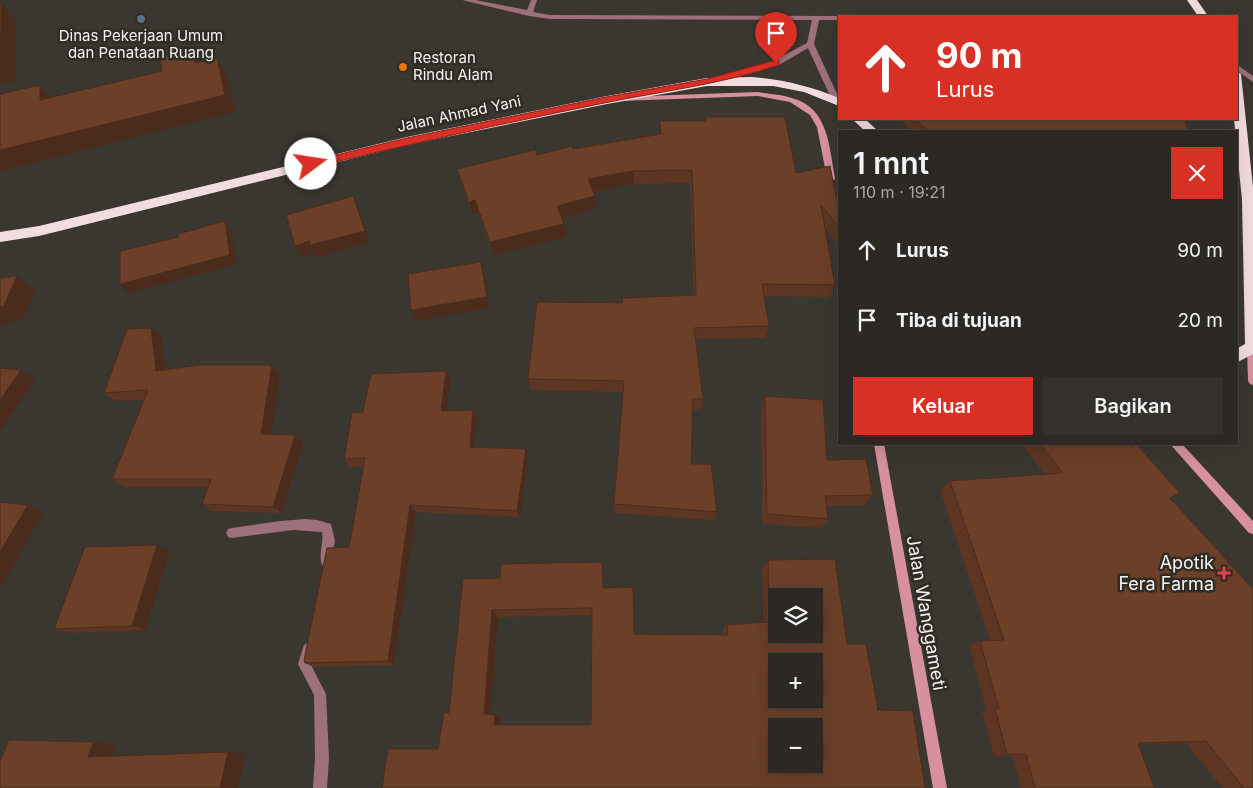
<!DOCTYPE html>
<html lang="id">
<head>
<meta charset="utf-8">
<style>
	:root { --surface:#2c2824; --page:#34302c; --text:#f1f3f6; --muted:#a6a6a6; --line:#484441; --accent:#d93025 }
	body { margin:0; font-family:Inter,sans-serif; background:var(--page); color:var(--text); height:100vh; display:flex; flex-direction:column; font-size:19px; white-space:nowrap }
	* { box-sizing:border-box; margin:0 }
	p { font-size:16px; color:var(--muted) }
	.icon { flex:none; width:28px; height:28px; fill:none; stroke:currentColor; stroke-width:2; stroke-linecap:round; stroke-linejoin:round }
	.map { position:relative; flex:1; overflow:hidden }
	.sheet { position:absolute; left:838px; top:130px; width:400px; height:315px; display:flex; flex-direction:column; background:var(--surface); border-radius:0px; box-shadow:0 5px 20px #0002,0 0 0 1px var(--line) }
	.sheet>* { flex:none }
	.top-card { position:absolute; left:838px; top:15px; width:400px; height:105px; border-radius:0px; box-shadow:0 5px 20px #0002,0 0 0 1px var(--line); background:#d93025; color:#fff; overflow:hidden }
	.fabs { position:absolute; left:768px; top:588px; display:grid; gap:10px }
	.fabs a { display:grid; place-items:center; width:55px; height:55px; border-radius:0px; background:var(--surface); box-shadow:0 5px 20px #0002,0 0 0 1px var(--line); font-size:25px }
	.pin { position:absolute; display:grid; place-items:center; width:42px; height:42px; color:#fff; margin:-51px -21px; border-radius:50% 50% 50% 0; rotate:-45deg; box-shadow:0 0 5px #0007 }
	.pin .icon { rotate:45deg }
	.me { position:absolute; width:55px; margin:-28px; rotate:76deg; stroke-linejoin:round; filter:drop-shadow(0 0 4px #0008) }
	.turn { display:flex; align-items:center; gap:18px; height:105px; padding:0 15px; font-size:22px }
	.turn .icon { width:65px; height:65px; stroke-width:2.5 }
	.turn b { display:block; font-size:35px; line-height:42px }
	.round { display:grid; place-items:center; flex:none; width:52px; height:52px; border-radius:0px; background:var(--page) }
	.headline { display:flex; align-items:center; justify-content:space-between; height:85px; padding:0 15px }
	h1 { font-size:30px; font-weight:600; line-height:38px }
	.cta { display:flex; gap:10px; margin-top:auto; padding:10px 15px }
	.cta a { flex:1; height:58px; border-radius:0px; background:var(--accent); color:#fff; font-size:20px; font-weight:600; line-height:58px; text-align:center }
	.cta a+a { background:var(--page); color:var(--text) }
	ul { padding:0; list-style:none }
	li { display:flex; align-items:center; gap:15px; height:70px; padding:0 15px }
	li div { flex:1 }
	li b { display:block; font-size:19px }
	li em { font-style:normal }
	.map>svg:first-child { display:block }
	.lines { fill:none; stroke-linecap:round; stroke-linejoin:round }
	.street { fill:#9e707a; fill-rule:evenodd }
	.secondary { fill:#d790a0; fill-rule:evenodd }
	.highway { fill:#f3dce0; fill-rule:evenodd }
	.wall { fill:#5c3622; fill-rule:evenodd }
	.shaded-wall { fill:#4b2c1c }
	.building { fill:#6b3f28; stroke:#4b2c1c; fill-rule:evenodd }
	.route { fill:#d93025; stroke:#8d1f18 }
	.service-dot { fill:#5c6f8a; stroke:#2f2c26; stroke-width:2 }
	.food-dot { fill:#e8710a; stroke:#2f2c26; stroke-width:2 }
	.health-dot { fill:#e0444e; stroke:#2f2c26; stroke-width:2 }
	.labels { text-anchor:middle; stroke-width:5; stroke-linejoin:round; paint-order:stroke }
	.far-poi-label { font-size:15px; fill:#f6f4f0; stroke:#2f2c26 }
	.far-street-label { font-size:15px; fill:#f6f4f0; stroke:#2f2c26 }
	.poi-label { font-size:18px; fill:#f6f4f0; stroke:#2f2c26; text-anchor:end }
	.street-label { font-size:18px; fill:#f6f4f0; stroke:#2f2c26 }
</style>
</head>
<body>
<div class="map">
<svg width="1253" height="788" viewBox="0 0 1253 788">
	<rect width="100%" height="100%" fill="#3a3630"/>
	<g class="lines">
		<g class="street">
			<polygon points="462,0 475,0 527,10 531,0 537,0 533,12 550,15 840,16 839,16 839,20 819,20 814,44 839,98 839,102 836,102 832,100 808,48 779,65 713,83 709,81 710,79 773,61 807,43 812,20 550,19 529,16"/>
			<polygon points="1236,64 1253,76 1253,82 1236,70"/>
			<path d="M305 519 317 520 331 524 335 541 330 565 326 567 322 565C318 555 324 543 322 532L293 530 232 538 228 537 226 533 228 529 232 528 280 521Z"/>
			<polygon points="308,643 312,645 314,649 310,663 326,694 329,758 327,788 313,788 315,758 314,695 298,664 304,645"/>
		</g>
		<g class="secondary">
			<path d="M758 92C769 94 781 94 792 98 829 108 829 147 835 178L834 180H828L827 178 817 127 810 115 790 102 758 96 620 101 616 99 620 97Z"/>
			<polygon points="1252,343 1253,343 1253,385 1250,384 1248,381 1247,347 1249,344"/>
			<polygon points="874,444 884,444 947,788 933,788"/>
			<polygon points="1170,444 1182,444 1253,521 1253,534 1249,533"/>
		</g>
		<g class="highway">
			<polygon points="1187,0 1197,0 1208,16 1198,16"/>
			<polygon points="1236,71 1241,74 1253,187 1253,354 1236,363 1236,349 1245,344 1242,200 1234,119 1236,119"/>
			<path d="M751 77C782 79 810 86 839 98V106L804 92 773 86H707L607 104 407 145 39 236 0 242V232L39 226 407 137 607 96 707 78Z"/>
			<polygon points="852,119 865,119 878,131 865,131"/>
		</g>
	</g>
	<g class="wall">
		<polygon points="706,117 796,173 839,207 839,246 825,229 835,285 830,297 764,296 769,326 765,338 696,339 703,399 701,409 692,410 691,464 717,512 714,520 614,513 614,504 623,392 531,390 528,379 622,303 694,295 690,183 634,184 594,192 596,209 562,218 564,224 566,237 493,255 479,213 472,215 461,183 457,169 537,155 660,134 660,121 705,121"/>
		<polygon points="902,119 1185,119 1188,131 910,131 906,127"/>
		<polygon points="839,173 839,185 837,177"/>
		<polygon points="151,328 161,337 165,370 272,365 280,374 271,435 303,443 282,513 212,511 202,504 208,487 124,487 112,479 144,400 116,401 104,393"/>
		<polygon points="450,380 446,411 473,410 477,418 475,447 526,449 528,457 520,517 416,512 394,665 314,667 305,663 349,547 364,466 350,467 344,459 363,412"/>
		<polygon points="765,396 827,460 873,495 865,505 827,506 828,519 822,528 762,524 761,408"/>
		<polygon points="1021,444 1129,444 1170,499 1253,788 1222,788 1186,743 1138,744 1154,788 1021,788 1012,755 994,756 982,712 986,711 969,645 980,641 990,640 940,490 950,481 1045,474"/>
		<polygon points="170,552 145,630 70,633 54,629"/>
		<path d="M768 560 847 644 878 710 438 749 449 713 500 578 603 571V588L634 634 723 635V631L727 625 763 622 762 569ZM592 615 591 725H500L501 718 495 715H490L498 617Z"/>
	</g>
	<g class="shaded-wall">
		<polygon points="2,4 16,21 15,81 0,84 0,60"/>
		<polygon points="192,50 202,68 195,63"/>
		<polygon points="217,58 227,76 235,112 0,171 0,150"/>
		<polygon points="40,85 54,103 40,100"/>
		<polygon points="634,171 634,184 588,193 588,179"/>
		<polygon points="353,196 358,207 370,242 317,257 315,253 302,257 295,246 310,241"/>
		<polygon points="595,196 596,209 558,219 557,206"/>
		<polygon points="475,200 479,213 472,215 469,202"/>
		<polygon points="225,221 231,231 237,264 128,293 120,284"/>
		<polygon points="564,224 566,237 493,255 490,242"/>
		<polygon points="481,262 484,273 490,308 415,321 411,310"/>
		<polygon points="17,276 35,291 22,320 0,325 0,307"/>
		<polygon points="151,328 161,337 166,380 156,371"/>
		<polygon points="272,365 280,374 270,443 261,434"/>
		<polygon points="21,370 35,380 0,432 0,400"/>
		<polygon points="446,371 450,380 446,420 441,411"/>
		<polygon points="473,410 477,418 474,455 470,447"/>
		<polygon points="295,435 303,443 282,513 273,507"/>
		<polygon points="526,449 528,457 520,517 517,511"/>
		<polygon points="28,505 43,513 0,588 0,552"/>
		<polygon points="410,505 416,512 394,665 388,661"/>
		<polygon points="157,545 170,552 145,630 132,626"/>
		<polygon points="602,562 603,571 604,596 603,588"/>
		<polygon points="492,610 498,617 490,718 484,714"/>
		<polygon points="495,715 501,718 499,728 494,725"/>
		<polygon points="93,742 116,745 111,758 88,757"/>
		<polygon points="228,752 245,754 238,788 220,788"/>
	</g>
	<g class="building">
		<polygon points="0,4 2,4 0,60"/>
		<polygon points="192,50 195,63 217,58 225,95 0,150 0,94 40,85 40,100 162,71 160,57"/>
		<polygon points="706,117 785,117 796,173 830,166 838,206 839,207 839,227 821,205 835,285 762,284 769,326 694,328 703,399 693,399 691,464 711,464 717,512 614,504 624,381 528,379 537,302 623,303 622,298 696,295 692,170 634,171 588,179 595,196 557,206 564,224 490,242 475,200 469,202 457,169 535,150 537,155 572,146 573,149 661,134 660,121 706,121"/>
		<polygon points="916,119 1185,119 1188,131 928,131"/>
		<polygon points="353,196 365,231 310,245 310,241 295,246 286,215"/>
		<polygon points="225,221 230,255 120,284 120,251 179,237 178,234"/>
		<polygon points="481,262 487,297 411,310 408,274"/>
		<polygon points="17,276 4,306 0,307 0,278"/>
		<polygon points="151,328 156,371 200,365 272,365 261,434 295,435 273,507 202,504 211,479 112,479 148,390 104,393 127,329"/>
		<polygon points="0,368 21,370 0,400"/>
		<polygon points="446,371 441,411 473,410 470,447 526,449 517,511 410,505 388,661 305,663 304,660 327,548 349,547 365,458 344,459 352,413 363,412 371,374"/>
		<polygon points="765,396 823,400 827,460 866,459 873,495 825,496 828,519 767,514"/>
		<polygon points="1040,444 1129,444 1132,447 1137,445 1180,493 1170,498 1253,589 1253,788 1244,788 1206,741 1138,743 1154,788 1035,788 1026,754 1007,754 995,709 999,709 980,641 1004,640 950,481 1063,473"/>
		<polygon points="0,502 28,505 0,552"/>
		<polygon points="157,545 132,626 54,629 85,547"/>
		<path d="M835 559 847 644H866L878 710 913 711 925 788H382L388 749H438L444 712 449 713 463 579 500 578 501 564 602 562 603 588 633 587 634 634 728 635 727 625 769 622 768 560ZM776 596H814V634H776ZM592 608 591 725H494L495 715 484 714 492 610ZM776 661H814V699H776ZM776 726H814V764H776Z"/>
		<polygon points="9,740 93,742 88,757 228,752 220,788 0,788 0,761"/>
	</g>
	<path class="route" d="M776 60 779 61V65C722 84 663 91 604 103 506 123 408 144 311 168L306 164 311 161 407 138 606 97 707 79Z"/>
	<circle class="service-dot" cx="141" cy="19" r="5"/>
	<circle class="food-dot" cx="403" cy="67" r="5"/>
	<path class="health-dot" d="M1221.5 565.5h5v5h5v5h-5v5h-5v-5h-5v-5h5z"/>
	<g class="labels">
		<g class="far-poi-label">
			<text x="141" y="41">Dinas Pekerjaan Umum<tspan x="141" dy="17">dan Penataan Ruang</tspan></text>
			<text x="413" y="63" text-anchor="start">Restoran<tspan x="413" dy="17">Rindu Alam</tspan></text>
		</g>
		<g class="far-street-label">
			<text transform="translate(459 114) rotate(-12)" y="5">Jalan Ahmad Yani</text>
		</g>
		<g class="poi-label">
			<text x="1214" y="569">Apotik<tspan x="1214" dy="21">Fera Farma</tspan></text>
		</g>
		<g class="street-label">
			<text transform="translate(926 613) rotate(80)" y="6">Jalan Wanggameti</text>
		</g>
	</g>
</svg>
<div class="fabs">
<a><svg class="icon" aria-label="layers" viewBox="0 0 24 24"><path d="M12 4l9 5-9 5-9-5zM3 14l9 5 9-5"/></svg></a>
<a>+</a>
<a>−</a>
</div>
<div class="pin" style="left:776px;top:63px;background:#d93025"><svg class="icon" aria-label="arrive" viewBox="0 0 24 24"><path d="M6 21V4h12l-3 4 3 4H6"/></svg></div>
<svg class="me" style="left:311px;top:164px" viewBox="-20 -20 40 40"><circle r="19" fill="#fff"/><path d="M0-13L10 11 0 6-10 11z" fill="#d93025"/></svg>
<div class="top-card">
<div class="turn"><svg class="icon" aria-label="ahead" viewBox="0 0 24 24"><path d="M12 20V5M6 11l6-6 6 6"/></svg><div><b>90 m</b>Lurus</div></div>
</div>
<section class="sheet">
<div class="headline"><div><h1>1 mnt</h1><p>110 m · 19:21</p></div><a class="round" style="background:#d93025;color:#fff"><svg class="icon" aria-label="close" viewBox="0 0 24 24"><path d="M6 6l12 12M18 6L6 18"/></svg></a></div>
<ul>
<li><svg class="icon" aria-label="ahead" viewBox="0 0 24 24"><path d="M12 20V5M6 11l6-6 6 6"/></svg><div><b>Lurus</b></div><em>90 m</em></li>
<li><svg class="icon" aria-label="arrive" viewBox="0 0 24 24"><path d="M6 21V4h12l-3 4 3 4H6"/></svg><div><b>Tiba di tujuan</b></div><em>20 m</em></li>
</ul>
<div class="cta"><a>Keluar</a><a>Bagikan</a></div>
</section>
</div>
</body>
</html>
